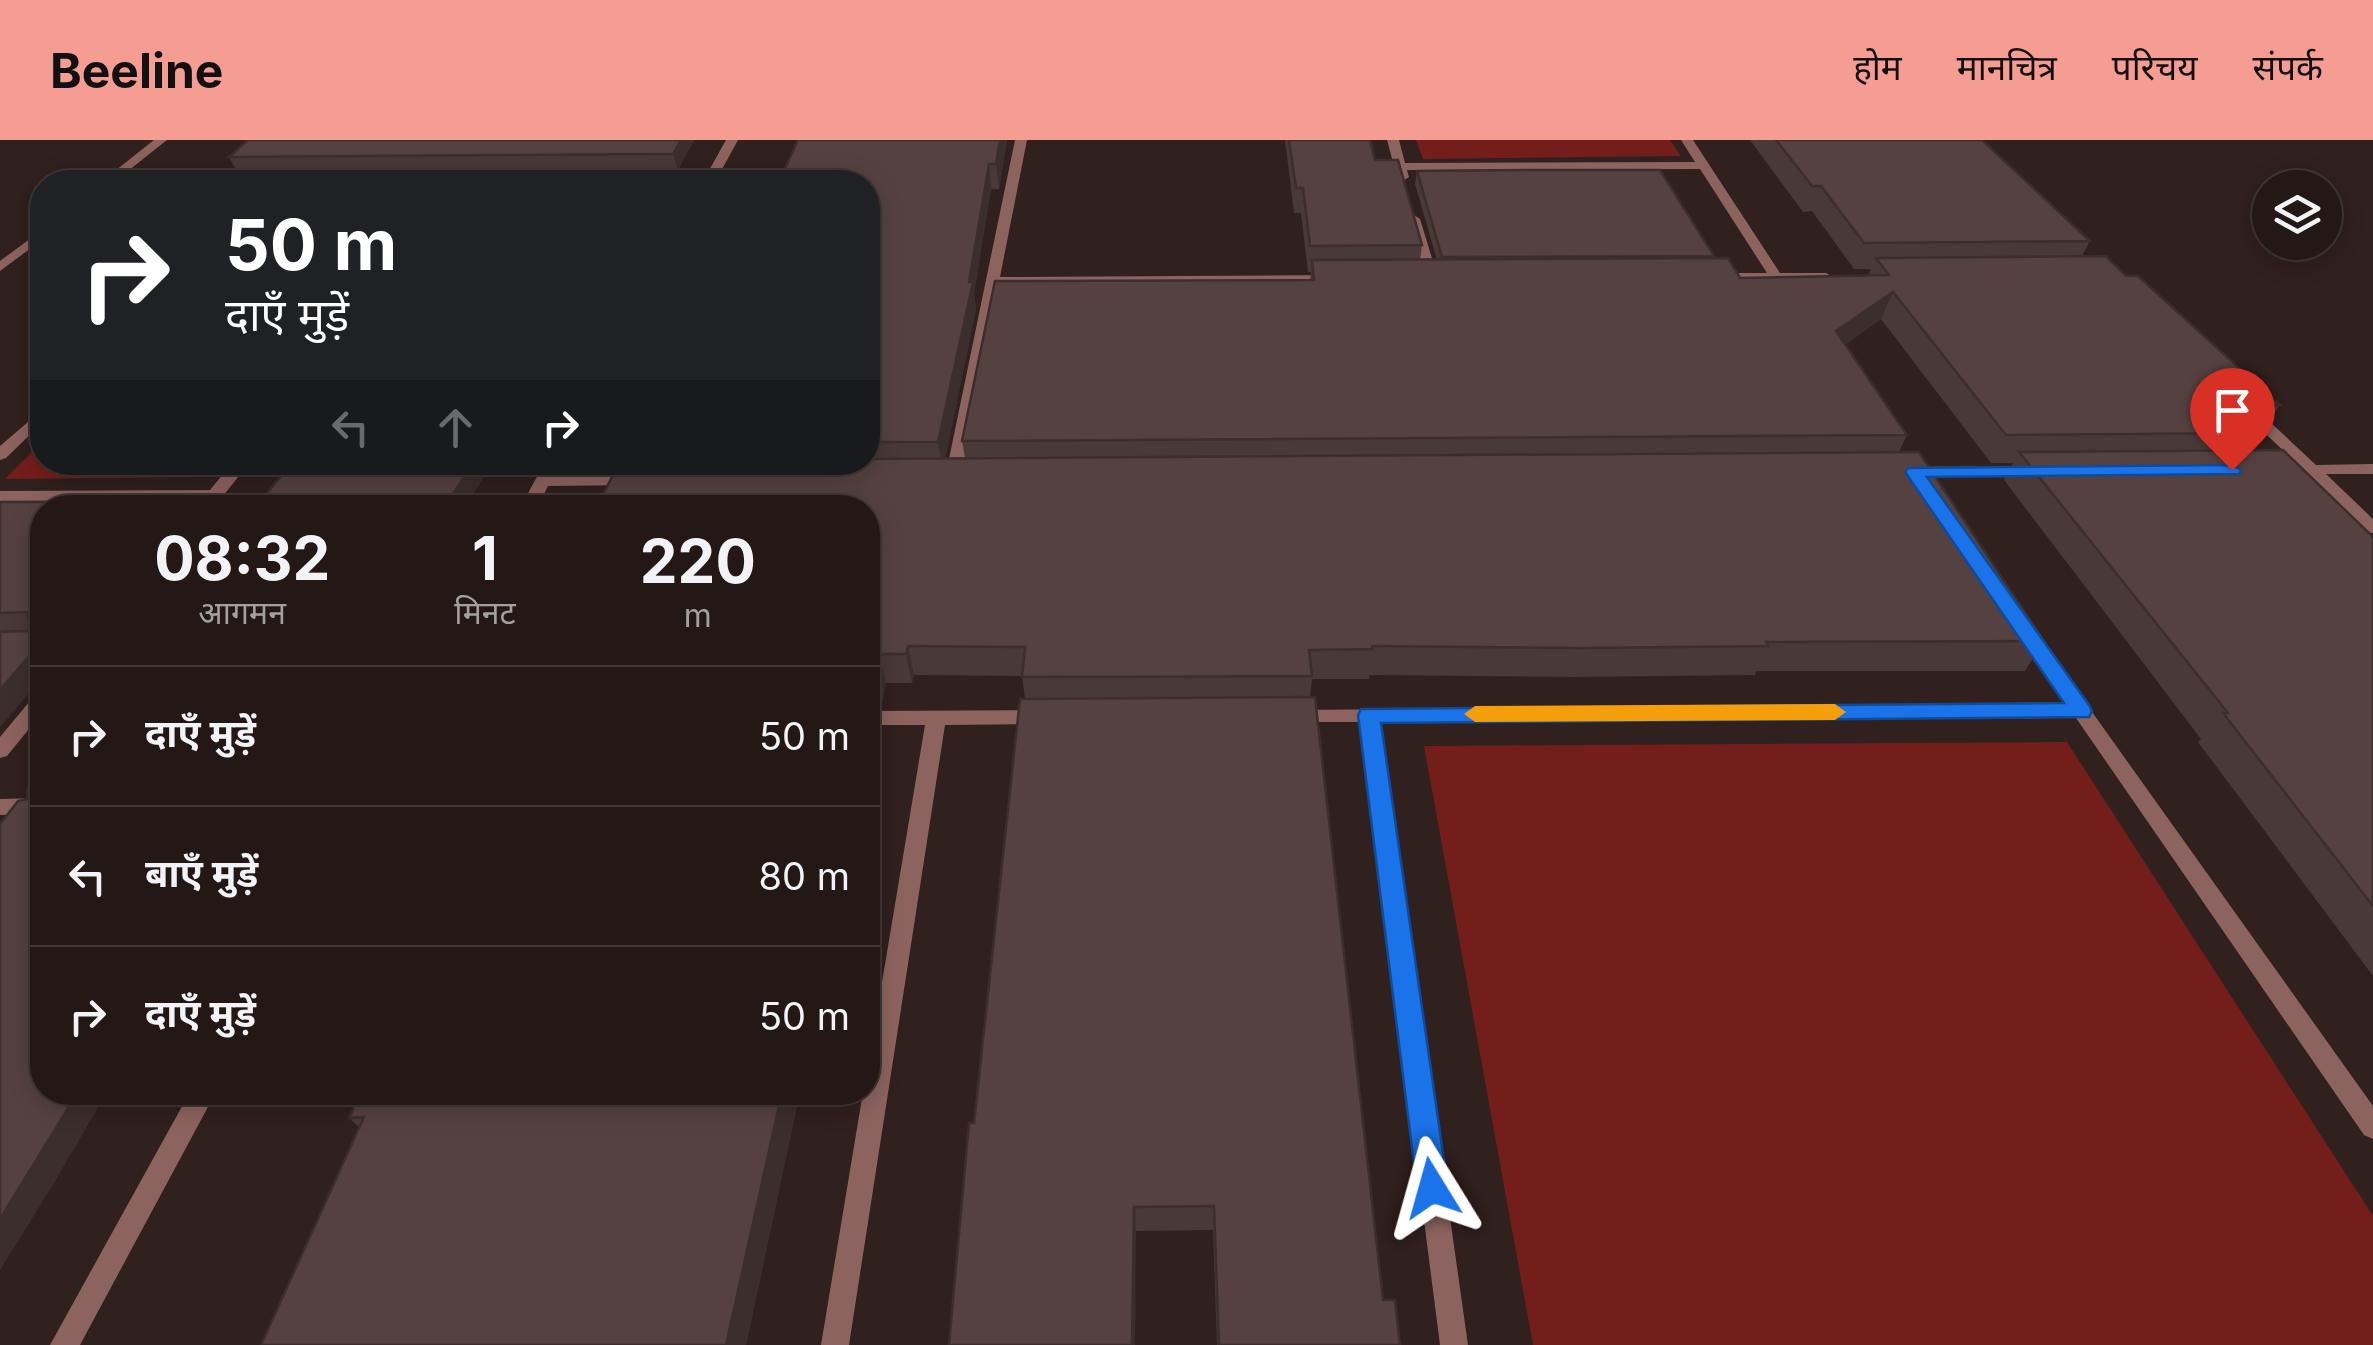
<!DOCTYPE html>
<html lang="hi">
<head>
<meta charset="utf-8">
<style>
	:root { --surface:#241816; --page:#2c211f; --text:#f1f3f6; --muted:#a3a0a1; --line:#413735; --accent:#f59c93 }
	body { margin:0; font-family:Inter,"Noto Sans Devanagari",sans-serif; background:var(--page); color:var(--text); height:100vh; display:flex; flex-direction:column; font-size:38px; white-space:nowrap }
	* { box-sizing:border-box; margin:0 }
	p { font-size:32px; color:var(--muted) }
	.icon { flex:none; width:55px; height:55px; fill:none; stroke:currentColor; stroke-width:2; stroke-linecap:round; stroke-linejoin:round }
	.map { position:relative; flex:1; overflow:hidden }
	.details { position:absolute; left:30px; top:355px; width:850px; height:610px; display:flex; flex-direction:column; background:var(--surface); border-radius:40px; box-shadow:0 5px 25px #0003,0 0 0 2px var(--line) }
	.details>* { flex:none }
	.banner { position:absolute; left:30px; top:30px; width:850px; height:305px; border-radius:40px; box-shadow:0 5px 25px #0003,0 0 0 2px var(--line); background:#202124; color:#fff; overflow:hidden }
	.fabs { position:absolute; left:2252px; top:30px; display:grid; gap:20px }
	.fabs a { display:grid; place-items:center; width:90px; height:90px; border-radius:50%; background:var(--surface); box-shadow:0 5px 25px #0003,0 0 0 2px var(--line); font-size:50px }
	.pin { position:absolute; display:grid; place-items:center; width:85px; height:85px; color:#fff; margin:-102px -42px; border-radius:50% 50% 50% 0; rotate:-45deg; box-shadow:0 0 10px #0007 }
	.pin .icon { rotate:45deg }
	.me { position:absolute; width:110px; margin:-55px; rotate:352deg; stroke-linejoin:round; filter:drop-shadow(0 0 8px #0008) }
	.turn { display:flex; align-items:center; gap:35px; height:210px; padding:0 30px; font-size:45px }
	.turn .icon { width:130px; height:130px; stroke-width:2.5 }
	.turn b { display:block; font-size:70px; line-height:85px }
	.lanes { display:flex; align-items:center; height:95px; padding:0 30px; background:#0003; justify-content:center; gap:50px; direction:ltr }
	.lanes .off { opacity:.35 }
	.eta { display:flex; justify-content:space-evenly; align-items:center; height:170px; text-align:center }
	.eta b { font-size:60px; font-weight:700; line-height:70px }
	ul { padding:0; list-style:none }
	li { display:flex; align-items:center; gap:30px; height:140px; padding:0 30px; border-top:2px solid var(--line) }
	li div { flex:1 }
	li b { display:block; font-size:38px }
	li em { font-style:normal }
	header { display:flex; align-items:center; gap:60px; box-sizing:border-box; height:140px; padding:0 50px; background:var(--accent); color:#111 }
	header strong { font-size:48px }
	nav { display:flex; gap:55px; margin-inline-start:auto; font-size:35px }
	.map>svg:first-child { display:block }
	.green { fill:#741e1c }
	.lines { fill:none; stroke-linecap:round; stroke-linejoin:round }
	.minor { fill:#8d635f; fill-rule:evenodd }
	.wall { fill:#493937 }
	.shaded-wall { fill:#3c2e2d }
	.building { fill:#554240; stroke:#3c2e2d; stroke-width:2.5 }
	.route { fill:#1a73e8; stroke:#114b97; stroke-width:2.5 }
	.slow { fill:#f59e0b }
</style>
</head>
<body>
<header>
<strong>Beeline</strong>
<nav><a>होम</a><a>मानचित्र</a><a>परिचय</a><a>संपर्क</a></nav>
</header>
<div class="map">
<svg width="2373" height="1205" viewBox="0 0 2373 1205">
	<rect width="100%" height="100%" fill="#30201e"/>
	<g class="green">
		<polygon points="1416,0 1670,0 1681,16 1423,19"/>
		<polygon points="42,302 42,322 219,323 207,337 5,339"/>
		<polygon points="2067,602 2373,1076 2373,1205 1533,1205 1424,606"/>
	</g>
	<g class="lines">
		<g class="minor">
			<polygon points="154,0 167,0 114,42 101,42"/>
			<polygon points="726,0 738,0 715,42 643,42 637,38 643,34 707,34"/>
			<polygon points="1015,0 1027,0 1000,137 1336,135 1343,139 1336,143 999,145 961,338 959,341 947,341 945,338"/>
			<polygon points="1387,0 1399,0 1405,23 1695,22 1681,0 1693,0 1780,133 1826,133 1833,137 1826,141 1710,140 1708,137 1715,133 1767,133 1700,29 1407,30 1409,37 1403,41 1397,37"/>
			<polygon points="1414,75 1420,79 1438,138 1436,141 1424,138 1408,79"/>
			<polygon points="42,90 42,100 0,131 0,121"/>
			<polygon points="2248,264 2253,266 2316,325 2373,324 2373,334 2326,334 2373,379 2373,393 2367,392 2308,335 2274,333 2274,327 2298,325 2243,272 2240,269"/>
			<polygon points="42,270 42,283 6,318 0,320 0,306"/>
			<polygon points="233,322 250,322 215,366 203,366 202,360 0,361 0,351 210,350"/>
			<polygon points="545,322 561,322 553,336 636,335 644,340 636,345 548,346 537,368 520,368"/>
			<polygon points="2036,326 2042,328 2042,334 1905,337 1897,332 1905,327"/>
			<polygon points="2024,483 2030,485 2373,966 2373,999 2364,995 2076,578 1380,582 1468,1205 1440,1205 1360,582 1293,582 1283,575 1286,570 2066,564 2015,489"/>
			<polygon points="42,553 42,573 7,616 0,618 0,597 35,555"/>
			<polygon points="1044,570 1054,577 1044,584 945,585 849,1205 821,1205 863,952 868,952 868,926 925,585 868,585 868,571"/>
			<polygon points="42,658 42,674 0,675 0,659"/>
			<polygon points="190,952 216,952 80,1205 50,1205"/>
		</g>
	</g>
	<g class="wall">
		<polygon points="694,0 678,30 665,30 668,42 202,42 236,30 229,17"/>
		<polygon points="798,0 1007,0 999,49 991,49 974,154 976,169 945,319 965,318 962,301 1310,140 1311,132 1308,132 1301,73 1294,73 1285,0 1370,0 1375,20 1422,105 1420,120 1437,120 1415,44 1417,31 1714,116 1713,118 1740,138 1869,135 1871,129 1854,129 1812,71 1803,72 1750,0 1982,0 2090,101 2082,116 2126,136 2280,265 2262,290 2266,293 2254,310 2373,397 2373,836 2198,602 2201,599 2004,340 2013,323 1991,323 1881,179 1845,205 1907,295 1899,312 2044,501 2025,531 1756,531 1755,535 1574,537 1369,535 1369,539 1312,539 1310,557 1383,1160 1400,1205 1217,1205 1213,1090 1136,1091 974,983 1025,559 1022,536 914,535 912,543 886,543 881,567 872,569 877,589 868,633 868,368 643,335 868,322 868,42"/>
		<polygon points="292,322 493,322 464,368 42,368 42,537 0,587 0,492 28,490 0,491 0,362 260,362"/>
		<polygon points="800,952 746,1205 261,1205 360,988 349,978"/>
	</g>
	<g class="shaded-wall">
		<polygon points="681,0 694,0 678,30 673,14"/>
		<polygon points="1000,0 1007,0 999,49 996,24"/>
		<polygon points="989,24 991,49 974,154 976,169 943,330 938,302"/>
		<polygon points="665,30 668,42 657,42"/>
		<polygon points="1893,152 1881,179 1825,219 1836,191"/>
		<polygon points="474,322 493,322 464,368 444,368"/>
		<polygon points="42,501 42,537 0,587 0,550"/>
		<polygon points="908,506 914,535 912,543 906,514"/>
		<polygon points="879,514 886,543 881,567 872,569 877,589 868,633 868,540"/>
		<polygon points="78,952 107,952 54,1043 0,1130 0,1079"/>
		<polygon points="782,952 800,952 746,1205 726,1205"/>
		<polygon points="1134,1067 1136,1091 1135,1205 1132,1205"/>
	</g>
	<g class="building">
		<polygon points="248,0 681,0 673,14 229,17"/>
		<polygon points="798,0 1000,0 996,24 989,24 969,142 973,142 938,302 868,302 868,42 779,42"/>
		<polygon points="1289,0 1370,0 1375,20 1398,20 1422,105 1310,106 1303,48 1296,48"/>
		<polygon points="1776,0 1982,0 2090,101 1864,103 1821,46 1812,46"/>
		<polygon points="217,30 665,30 657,42 202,42"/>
		<polygon points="1525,30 1660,30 1714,116 1442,117 1417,31"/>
		<polygon points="2106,116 2126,136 2138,136 2280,265 2238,266 2266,293 2006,295 1893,152 1836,191 1907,295 962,301 995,141 1314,140 1312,120 1728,118 1740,138 1889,135 1876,118"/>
		<polygon points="2283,310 2373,397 2373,766 2223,573 2228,573 2019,312"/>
		<polygon points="1919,312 2044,501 1766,502 1768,506 1583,508 1372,506 1373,509 1309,510 1312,536 1022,537 1025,507 908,506 906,514 879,514 874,538 868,540 868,368 596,368 613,335 643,335 649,322 868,322 868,319"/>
		<polygon points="292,322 474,322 444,368 42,368 42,501 0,550 0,492 27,491 30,487 27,472 0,473 0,362 260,362"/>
		<polygon points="1315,557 1383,1160 1395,1160 1400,1205 1219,1205 1214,1066 1134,1067 1132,1205 949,1205 969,983 974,983 1020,559"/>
		<polygon points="42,630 42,952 78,952 0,1079 0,684 18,661 27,659 28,648"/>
		<polygon points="361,952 782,952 726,1205 261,1205 364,977 349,978"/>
	</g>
	<polygon class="route" points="2232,325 2241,330 2239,334 1927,337 2089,565 2092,571 2089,577 1381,583 1448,1048 1443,1058 1432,1062 1422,1058 1417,1048 1358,575 1361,569 2064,563 1905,332 1908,328"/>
	<polygon class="slow" points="1835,564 1846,572 1835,580 1475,582 1464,574 1475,566"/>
</svg>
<div class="fabs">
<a><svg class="icon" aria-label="layers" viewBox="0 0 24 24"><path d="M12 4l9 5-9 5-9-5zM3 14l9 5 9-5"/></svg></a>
</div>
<div class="pin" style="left:2232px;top:330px;background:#d93025"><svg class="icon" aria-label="arrive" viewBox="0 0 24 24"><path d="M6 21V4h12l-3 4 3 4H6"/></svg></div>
<svg class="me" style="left:1432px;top:1048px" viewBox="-20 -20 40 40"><path d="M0-17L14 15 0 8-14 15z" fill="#1a73e8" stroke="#fff" stroke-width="4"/></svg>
<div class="banner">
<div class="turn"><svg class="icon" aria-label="right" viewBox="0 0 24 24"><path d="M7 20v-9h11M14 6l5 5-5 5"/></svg><div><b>50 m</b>दाएँ मुड़ें</div></div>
<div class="lanes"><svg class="icon off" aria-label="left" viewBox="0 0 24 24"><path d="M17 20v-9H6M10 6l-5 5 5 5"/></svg><svg class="icon off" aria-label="ahead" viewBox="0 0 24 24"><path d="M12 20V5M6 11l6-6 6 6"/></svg><svg class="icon" aria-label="right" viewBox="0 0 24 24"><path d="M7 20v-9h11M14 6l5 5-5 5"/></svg></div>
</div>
<section class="details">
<div class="eta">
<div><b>08:32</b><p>आगमन</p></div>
<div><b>1</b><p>मिनट</p></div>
<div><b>220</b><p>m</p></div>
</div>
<ul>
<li><svg class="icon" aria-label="right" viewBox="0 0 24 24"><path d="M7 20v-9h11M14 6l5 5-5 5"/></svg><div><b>दाएँ मुड़ें</b></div><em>50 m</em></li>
<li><svg class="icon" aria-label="left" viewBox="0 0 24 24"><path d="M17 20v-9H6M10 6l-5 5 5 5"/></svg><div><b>बाएँ मुड़ें</b></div><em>80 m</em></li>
<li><svg class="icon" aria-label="right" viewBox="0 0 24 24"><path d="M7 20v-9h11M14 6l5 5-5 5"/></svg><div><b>दाएँ मुड़ें</b></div><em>50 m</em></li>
</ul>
</section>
</div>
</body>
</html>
